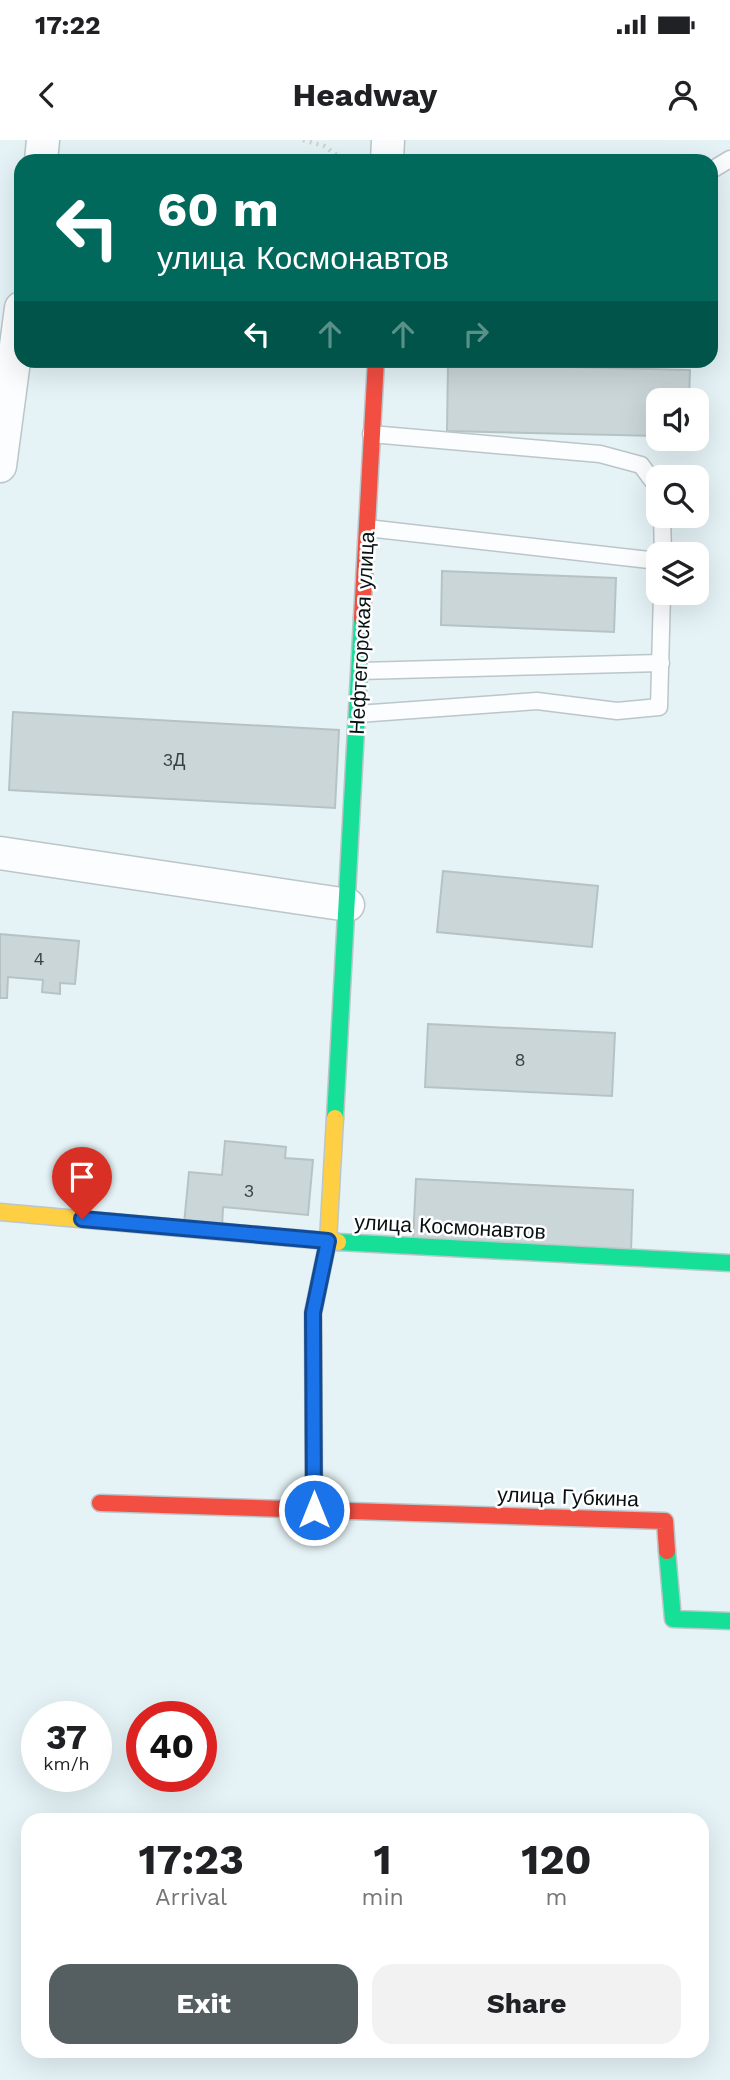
<!DOCTYPE html>
<html lang="en">
<head>
<meta charset="utf-8">
<style>
	:root { --surface:#fff; --page:#f2f2f2; --text:#202124; --muted:#757577; --accent:#555f62 }
	body { margin:0; font-family:"Work Sans",sans-serif; background:var(--page); color:var(--text); height:100vh; display:flex; flex-direction:column; font-size:26px; white-space:nowrap }
	* { box-sizing:border-box; margin:0 }
	p { font-size:23px; color:var(--muted) }
	.icon { flex:none; width:38px; height:38px; fill:none; stroke:currentColor; stroke-width:2; stroke-linecap:round; stroke-linejoin:round }
	.map { position:relative; flex:1; overflow:hidden }
	.side { position:absolute; left:21px; top:1673px; width:688px; height:245px; display:flex; flex-direction:column; background:var(--surface); border-radius:21px; box-shadow:0 7px 28px #0002 }
	.side>* { flex:none }
	.guide { position:absolute; left:14px; top:14px; width:704px; height:214px; border-radius:21px; box-shadow:0 7px 28px #0002; background:#00695c; color:#fff; overflow:hidden }
	.buttons { position:absolute; left:646px; top:248px; display:grid; gap:14px }
	.buttons a { display:grid; place-items:center; width:63px; height:63px; border-radius:14px; background:var(--surface); box-shadow:0 7px 28px #0002; font-size:35px }
	.speed { position:absolute; left:21px; top:1561px; display:flex; gap:14px; font-size:35px; font-weight:700; text-align:center }
	.speed>* { display:grid; place-content:center; width:91px; height:91px; border-radius:50%; background:var(--surface); box-shadow:0 7px 28px #0002; line-height:1 }
	.speed small { font-size:18px; font-weight:400 }
	.speed .limit { border:10px solid #d22; background:#fff; color:#111 }
	.pin { position:absolute; display:grid; place-items:center; width:60px; height:60px; color:#fff; margin:-72px -30px; border-radius:50% 50% 50% 0; rotate:-45deg; box-shadow:0 0 7px #0007 }
	.pin .icon { rotate:45deg }
	.me { position:absolute; width:77px; margin:-38px; rotate:0deg; stroke-linejoin:round; filter:drop-shadow(0 0 5px #0008) }
	.turn { display:flex; align-items:center; gap:24px; height:147px; padding:0 28px; font-size:32px }
	.turn .icon { width:91px; height:91px; stroke-width:2.5 }
	.turn b { display:block; font-size:49px; line-height:60px }
	.lanes { display:flex; align-items:center; height:66px; padding:0 28px; background:#0003; justify-content:center; gap:35px; direction:ltr }
	.lanes .off { opacity:.35 }
	.eta { display:flex; justify-content:space-evenly; align-items:center; height:119px; text-align:center }
	.eta b { font-size:42px; font-weight:700; line-height:49px }
	.cta { display:flex; gap:14px; margin-top:auto; padding:14px 28px }
	.cta a { flex:1; height:80px; border-radius:21px; background:var(--accent); color:#fff; font-size:28px; font-weight:700; line-height:80px; text-align:center }
	.cta a+a { background:var(--page); color:var(--text) }
	.status { display:flex; justify-content:space-between; align-items:center; height:49px; padding:0 35px; background:var(--surface); direction:ltr }
	.status svg { height:19px; fill:currentColor }
	header { display:flex; justify-content:space-between; align-items:center; height:91px; padding:0 28px; background:var(--surface); font-size:32px; font-weight:700 }
	.map>svg:first-child { display:block }
	.building { fill:#cad6d8; stroke:#b7c2c4; stroke-width:2 }
	.lines { fill:none; stroke-linecap:round; stroke-linejoin:round }
	.lane-casing { stroke:#bbc6c9; stroke-width:19 }
	.street-casing { stroke:#bbc6c9; stroke-width:35 }
	.fast-casing { stroke:#bbc6c9; stroke-width:19 }
	.slow-casing { stroke:#bbc6c9; stroke-width:19 }
	.jam-casing { stroke:#bbc6c9; stroke-width:19 }
	.path { stroke:#ced2d2; stroke-width:4.5; stroke-dasharray:2 5; stroke-linecap:butt }
	.lane { stroke:#fbfdfe; stroke-width:16 }
	.street { stroke:#fbfdfe; stroke-width:32 }
	.fast { stroke:#16e098; stroke-width:16 }
	.slow { stroke:#ffcf43; stroke-width:16 }
	.jam { stroke:#f24e42; stroke-width:16 }
	.route-casing { stroke:#114b97; stroke-width:18 }
	.route { stroke:#1a73e8; stroke-width:12 }
	.labels { text-anchor:middle; stroke-width:5; stroke-linejoin:round; paint-order:stroke }
	.number-label { font-size:18px; fill:#384244 }
	.street-label { font-size:21px; fill:#071012; stroke:#fff }
</style>
</head>
<body>
<div class="status"><b>17:22</b><svg viewBox="0 0 49 12"><path d="M0 12V9h3v3zM5 12V6h3v6zM10 12V3h3v9zM15 12V0h3v12zM26 1h20v11H26zM47 4h2v5h-2z"/></svg></div>
<header><svg class="icon" aria-label="back" viewBox="0 0 24 24"><path d="M15 5l-7 7 7 7"/></svg>Headway<svg class="icon" aria-label="person" viewBox="0 0 24 24"><circle cx="12" cy="8" r="4"/><path d="M4 21q1-7 8-7t8 7"/></svg></header>
<div class="map">
<svg width="730" height="1940" viewBox="0 0 730 1940">
	<rect width="100%" height="100%" fill="#e5f3f6"/>
	<g class="building">
		<polygon points="448,224 690,230 689,261 658,261 658,296 447,291"/>
		<polygon points="442,431 616,438 614,492 441,485"/>
		<polygon points="13,572 339,590 335,668 9,650"/>
		<polygon points="443,731 598,746 592,807 437,792"/>
		<polygon points="0,794 79,801 75,844 60,843 60,854 42,852 43,840 8,837 7,858 0,858"/>
		<polygon points="428,884 615,893 612,956 425,947"/>
		<polygon points="225,1001 286,1007 285,1018 313,1020 308,1075 223,1067 222,1088 184,1084 189,1032 222,1035"/>
		<polygon points="416,1039 633,1050 631,1111 413,1100"/>
	</g>
	<g class="lines">
		<defs>
			<g id="lane">
				<polyline points="710,31 730,19"/>
				<polyline points="371,294 600,314 641,325 658,348"/>
				<polyline points="662,376 663,415"/>
				<polyline points="367,388 658,421"/>
				<polyline points="360,531 661,523"/>
				<polyline points="358,574 537,561 617,571 659,567 662,453"/>
			</g>
			<g id="street">
				<polyline points="41,21 43,0"/>
				<polyline points="387,21 388,0"/>
				<polyline points="0,326 21,168"/>
				<polyline points="0,713 348,765"/>
			</g>
			<g id="fast">
				<polyline points="335,978 362,478"/>
				<polyline points="338,1102 730,1123"/>
				<polyline points="667,1411 673,1479 730,1481"/>
			</g>
			<g id="slow">
				<polyline points="0,1072 338,1102"/>
				<polyline points="314,1370 313,1173 328,1101 335,978"/>
			</g>
			<g id="jam">
				<polyline points="362,478 376,220"/>
				<polyline points="100,1363 665,1381 667,1411"/>
			</g>
		</defs>
		<use href="#lane" class="lane-casing"/>
		<use href="#street" class="street-casing"/>
		<use href="#fast" class="fast-casing"/>
		<use href="#slow" class="slow-casing"/>
		<use href="#jam" class="jam-casing"/>
		<polyline class="path" points="303,0 324,6 345,21"/>
		<use href="#lane" class="lane"/>
		<use href="#street" class="street"/>
		<use href="#fast" class="fast"/>
		<use href="#slow" class="slow"/>
		<use href="#jam" class="jam"/>
	</g>
	<g class="lines">
		<defs>
			<polyline id="route" points="82,1079 328,1101 313,1173 314,1370"/>
		</defs>
		<use href="#route" class="route-casing"/>
		<use href="#route" class="route"/>
	</g>
	<g class="labels">
		<g class="number-label">
			<text x="174" y="626">3Д</text>
			<text x="39" y="825">4</text>
			<text x="520" y="926">8</text>
			<text x="249" y="1057">3</text>
		</g>
		<g class="street-label">
			<text transform="translate(362 493) rotate(-87)" y="7">Нефтегорская улица</text>
			<text transform="translate(450 1087) rotate(3)" y="7">улица Космонавтов</text>
			<text transform="translate(568 1357) rotate(2)" y="7">улица Губкина</text>
		</g>
	</g>
</svg>
<div class="buttons">
<a><svg class="icon" aria-label="sound" viewBox="0 0 24 24"><path d="M4 9h4l5-4v14l-5-4H4zM17 9q2 3 0 6"/></svg></a>
<a><svg class="icon" aria-label="search" viewBox="0 0 24 24"><circle cx="10" cy="10" r="6"/><path d="M15 15l6 6"/></svg></a>
<a><svg class="icon" aria-label="layers" viewBox="0 0 24 24"><path d="M12 4l9 5-9 5-9-5zM3 14l9 5 9-5"/></svg></a>
</div>
<div class="speed"><div>37<small>km/h</small></div><div class="limit">40</div></div>
<div class="pin" style="left:82px;top:1079px;background:#d93025"><svg class="icon" aria-label="arrive" viewBox="0 0 24 24"><path d="M6 21V4h12l-3 4 3 4H6"/></svg></div>
<svg class="me" style="left:314px;top:1370px" viewBox="-20 -20 40 40"><circle r="17" fill="#1a73e8" stroke="#fff" stroke-width="3"/><path d="M0-11L8 9 0 5-8 9z" fill="#fff"/></svg>
<div class="guide">
<div class="turn"><svg class="icon" aria-label="left" viewBox="0 0 24 24"><path d="M17 20v-9H6M10 6l-5 5 5 5"/></svg><div><b>60 m</b>улица Космонавтов</div></div>
<div class="lanes"><svg class="icon" aria-label="left" viewBox="0 0 24 24"><path d="M17 20v-9H6M10 6l-5 5 5 5"/></svg><svg class="icon off" aria-label="ahead" viewBox="0 0 24 24"><path d="M12 20V5M6 11l6-6 6 6"/></svg><svg class="icon off" aria-label="ahead" viewBox="0 0 24 24"><path d="M12 20V5M6 11l6-6 6 6"/></svg><svg class="icon off" aria-label="right" viewBox="0 0 24 24"><path d="M7 20v-9h11M14 6l5 5-5 5"/></svg></div>
</div>
<section class="side">
<div class="eta">
<div><b>17:23</b><p>Arrival</p></div>
<div><b>1</b><p>min</p></div>
<div><b>120</b><p>m</p></div>
</div>
<div class="cta"><a>Exit</a><a>Share</a></div>
</section>
</div>
</body>
</html>
